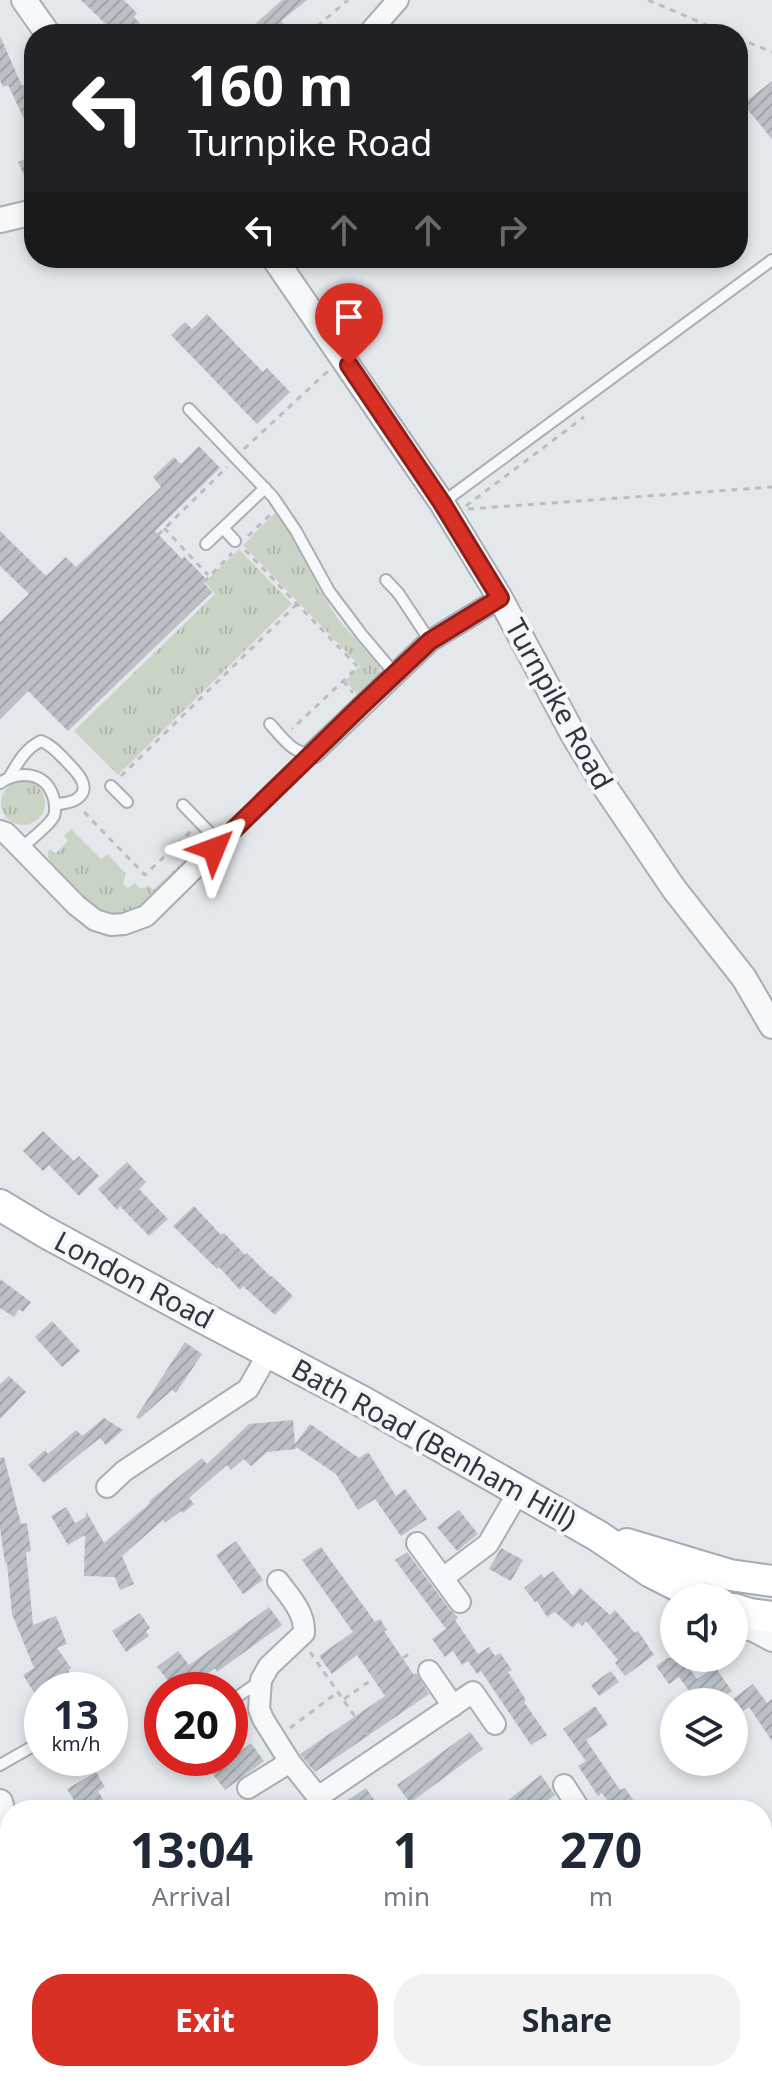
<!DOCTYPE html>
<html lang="en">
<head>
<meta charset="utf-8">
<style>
	:root { --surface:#fff; --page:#f2f2f3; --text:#1f2937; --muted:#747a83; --accent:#d93025 }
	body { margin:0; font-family:"Noto Sans",sans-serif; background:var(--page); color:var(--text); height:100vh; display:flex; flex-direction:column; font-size:30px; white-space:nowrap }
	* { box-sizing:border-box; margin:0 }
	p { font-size:26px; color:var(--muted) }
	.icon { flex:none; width:44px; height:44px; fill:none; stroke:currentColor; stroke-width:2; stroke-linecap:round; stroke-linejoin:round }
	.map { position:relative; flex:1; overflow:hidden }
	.drawer { position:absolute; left:0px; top:1800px; width:772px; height:282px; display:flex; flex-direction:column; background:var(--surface); border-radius:32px 32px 0 0; box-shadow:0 4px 12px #0003 }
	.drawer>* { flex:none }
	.top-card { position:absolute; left:24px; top:24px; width:724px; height:244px; border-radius:32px; box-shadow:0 4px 12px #0003; background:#202124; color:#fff; overflow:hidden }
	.buttons { position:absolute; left:660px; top:1584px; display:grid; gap:16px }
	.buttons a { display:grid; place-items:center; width:88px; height:88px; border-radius:50%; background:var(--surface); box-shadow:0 4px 12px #0003; font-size:40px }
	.speed { position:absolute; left:24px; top:1672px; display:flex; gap:16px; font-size:40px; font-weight:700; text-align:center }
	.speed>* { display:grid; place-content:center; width:104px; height:104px; border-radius:50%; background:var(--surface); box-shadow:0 4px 12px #0003; line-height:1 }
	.speed small { font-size:20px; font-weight:400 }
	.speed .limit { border:12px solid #d22; background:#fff; color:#111 }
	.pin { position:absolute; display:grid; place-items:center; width:68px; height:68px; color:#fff; margin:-82px -34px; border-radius:50% 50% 50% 0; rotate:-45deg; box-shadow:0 0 8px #0007 }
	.pin .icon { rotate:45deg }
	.me { position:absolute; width:88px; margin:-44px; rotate:46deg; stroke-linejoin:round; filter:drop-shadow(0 0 6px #0008) }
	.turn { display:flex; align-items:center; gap:28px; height:168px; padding:0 32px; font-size:36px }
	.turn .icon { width:104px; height:104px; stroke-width:2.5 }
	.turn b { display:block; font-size:56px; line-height:68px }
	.lanes { display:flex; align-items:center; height:76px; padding:0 32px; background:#0003; justify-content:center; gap:40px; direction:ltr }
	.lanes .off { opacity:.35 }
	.eta { display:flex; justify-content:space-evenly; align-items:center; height:136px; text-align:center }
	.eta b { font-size:48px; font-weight:700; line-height:56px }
	.action { display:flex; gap:16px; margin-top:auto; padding:16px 32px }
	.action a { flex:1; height:92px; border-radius:32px; background:var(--accent); color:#fff; font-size:32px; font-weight:700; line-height:92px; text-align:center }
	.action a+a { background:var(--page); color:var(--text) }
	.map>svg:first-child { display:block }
	.grass { fill:url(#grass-tufts) }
	.building { fill:url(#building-hatch) }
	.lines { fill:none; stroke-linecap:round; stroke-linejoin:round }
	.service-casing { stroke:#a9aeb5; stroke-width:14 }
	.minor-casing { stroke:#a9aeb5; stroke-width:24 }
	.tertiary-casing { stroke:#a9aeb5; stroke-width:28 }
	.primary-casing { stroke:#a4acb6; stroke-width:34 }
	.path { stroke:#babec2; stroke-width:3; stroke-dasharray:6 6; stroke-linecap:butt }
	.service { stroke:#f6f8f9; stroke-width:10 }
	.minor { stroke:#f6f8f9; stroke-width:20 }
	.tertiary { stroke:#f6f8f9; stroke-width:24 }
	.primary { stroke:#fff; stroke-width:30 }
	.route-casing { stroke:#8d1f18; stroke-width:20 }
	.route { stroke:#d93025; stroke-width:14 }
	.labels { text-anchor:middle; stroke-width:8; stroke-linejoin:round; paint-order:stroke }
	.street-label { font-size:28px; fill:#2d3642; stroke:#f4f6f8 }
</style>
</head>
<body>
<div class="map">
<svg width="772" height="2081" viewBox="0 0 772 2081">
	<defs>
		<pattern id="grass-tufts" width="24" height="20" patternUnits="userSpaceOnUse" patternTransform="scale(2)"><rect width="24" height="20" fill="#cad4c6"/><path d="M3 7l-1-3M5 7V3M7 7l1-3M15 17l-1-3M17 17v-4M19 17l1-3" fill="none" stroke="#aeb7ab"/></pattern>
		<pattern id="building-hatch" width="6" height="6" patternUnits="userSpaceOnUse" patternTransform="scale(2)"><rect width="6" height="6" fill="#bbc1c7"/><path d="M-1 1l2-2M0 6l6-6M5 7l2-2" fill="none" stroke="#a1a6ac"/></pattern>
	</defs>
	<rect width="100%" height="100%" fill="#e4e7eb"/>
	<g class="grass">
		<polygon points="276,512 294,539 321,592 338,619 380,667 380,677 362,695 357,694 345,681 360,666 243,545"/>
		<polygon points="239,549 292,604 118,775 74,731 215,594 205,582"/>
		<circle cx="23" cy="803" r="22"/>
		<polygon points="71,829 101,859 108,854 126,874 123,884 128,888 135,883 140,888 145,888 148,885 153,890 188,857 184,852 202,834 206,844 146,906 125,914 109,915 95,910 53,871 56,868 48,858 48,852 50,849 55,854 68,841 64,836"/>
		<polygon points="281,2072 519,2072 526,2081 287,2081"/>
	</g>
	<g class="building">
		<polygon points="81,0 124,0 137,13 134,17 150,34 116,34"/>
		<polygon points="282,0 307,0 281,21 285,25 276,34 244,34"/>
		<polygon points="0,36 22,86 27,83 34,98 34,140 8,85 3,87 0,80"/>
		<polygon points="772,81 772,139 743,104"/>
		<polygon points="34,155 34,197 18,162"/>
		<polygon points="207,314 263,372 267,368 290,392 257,424 171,335 185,322 192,329"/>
		<polygon points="199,446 220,468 155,531 182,559 184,556 206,579 203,582 212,592 68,731 28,691 0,719 0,622 29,594 0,566 0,531 46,576 66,557 76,567 161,487 153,477 174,457 181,464"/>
		<polygon points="43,1131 74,1161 79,1156 99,1176 79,1196 49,1165 43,1171 23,1151"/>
		<polygon points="127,1162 146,1182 139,1189 168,1219 149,1236 120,1206 117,1210 98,1189"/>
		<polygon points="194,1206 221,1235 224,1233 245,1255 247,1253 271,1277 272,1276 293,1296 275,1315 243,1286 240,1290 219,1267 217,1269 173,1226"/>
		<polygon points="0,1279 31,1302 23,1312 19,1309 14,1317 0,1308"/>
		<polygon points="52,1321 80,1351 62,1367 35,1337"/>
		<polygon points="185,1342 202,1354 176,1393 172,1390 139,1419 136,1417"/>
		<polygon points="9,1376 26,1392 0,1419 0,1384"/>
		<polygon points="104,1418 123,1430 106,1445 100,1438 44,1483 28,1465 45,1450 48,1454 76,1430 82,1436"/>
		<polygon points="293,1420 295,1444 310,1424 359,1458 368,1452 396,1496 405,1489 427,1519 401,1536 375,1499 358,1510 336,1474 296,1447 296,1449 267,1452 251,1466 244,1459 231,1470 227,1465 189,1498 194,1504 183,1513 181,1511 165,1523 163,1520 122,1556 134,1584 120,1590 115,1577 84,1576 85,1535 68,1545 51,1516 66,1507 75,1523 86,1517 86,1511 104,1543 150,1503 149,1501 202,1458 207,1464 249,1424"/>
		<polygon points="4,1457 21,1524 27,1523 31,1551 26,1552 33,1625 56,1616 67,1644 57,1648 71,1668 68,1670 77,1683 66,1690 58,1690 53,1682 35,1694 23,1675 34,1668 12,1614 7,1563 5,1563 0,1528 0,1458"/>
		<polygon points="459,1510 478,1534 457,1551 437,1527"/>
		<polygon points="236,1541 263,1580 243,1594 216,1555"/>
		<polygon points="321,1547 375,1622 380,1619 387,1630 384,1631 414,1675 416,1673 429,1694 315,1772 300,1754 385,1696 357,1655 332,1674 319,1656 353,1632 302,1560"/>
		<polygon points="501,1548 523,1560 511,1581 489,1569"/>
		<polygon points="407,1552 450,1610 458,1617 455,1620 478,1654 475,1656 489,1647 495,1656 500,1653 512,1670 508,1672 526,1700 524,1702 547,1735 531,1745 481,1671 477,1674 468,1661 462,1665 453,1651 445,1657 432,1639 446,1629 395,1560"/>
		<polygon points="553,1571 573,1596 580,1588 610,1615 615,1610 635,1633 638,1631 654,1655 625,1676 615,1663 618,1660 586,1621 582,1626 578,1622 573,1628 555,1612 547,1617 537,1601 535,1602 524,1588 541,1574 544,1578"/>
		<polygon points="269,1607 282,1625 217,1672 215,1668 187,1690 176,1690 157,1667 178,1651 189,1665"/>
		<polygon points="140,1613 150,1628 146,1631 149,1636 126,1652 112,1631"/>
		<polygon points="667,1658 682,1658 697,1679 715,1667 732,1691 716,1702 697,1702 679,1677 669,1684 656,1666"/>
		<polygon points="611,1671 619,1682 599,1696 591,1685"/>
		<polygon points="753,1684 767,1703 772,1699 772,1741 749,1707 740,1713 734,1705 734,1702 730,1701"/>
		<polygon points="595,1706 608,1725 586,1740 620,1790 625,1788 640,1810 614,1810 602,1793 598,1796 578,1766 586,1761 563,1729"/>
		<polygon points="470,1732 483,1749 410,1803 397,1785"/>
		<polygon points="251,1743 264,1761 225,1790 212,1773"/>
		<polygon points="96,1772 105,1787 98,1791 107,1806 100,1810 80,1810 67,1789"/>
		<polygon points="541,1775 555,1795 535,1810 495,1810"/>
		<polygon points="366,1788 381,1810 355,1810 348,1800"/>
	</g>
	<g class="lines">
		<defs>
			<g id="service">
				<polyline points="189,409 273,497 296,531 329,591 362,635 395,674"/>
				<polyline points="442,503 772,260"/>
				<polyline points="223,528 235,541"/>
				<polyline points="206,544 265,488"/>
				<polyline points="386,580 399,594 430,641"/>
				<path d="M270 724C282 737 294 756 313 753"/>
				<path d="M10 776C18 762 26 748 41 741 52 745 59 754 67 762 77 772 94 789 75 800 70 803 61 803 55 805"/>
				<path d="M0 783C19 770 45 772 53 796 55 801 56 811 54 816 50 825 29 841 21 848"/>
				<polyline points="111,786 127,802"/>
				<polyline points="183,805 212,835 214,849"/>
				<polyline points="214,849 313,753"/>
				<polyline points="230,1702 260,1681"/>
				<polyline points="0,1765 42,1741"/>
				<polyline points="0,1938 10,1935"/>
				<polyline points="595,2081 597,2072"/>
			</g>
			<g id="minor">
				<polyline points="368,34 398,0"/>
				<polyline points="313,753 430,641 500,598"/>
				<polyline points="0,831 6,833 76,905 95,920 111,925 124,924 146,916 214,849"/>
				<polyline points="107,1487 124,1471 248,1389 269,1352"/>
				<polyline points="417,1543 460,1602"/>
				<polyline points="443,1578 488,1544 519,1491"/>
				<path d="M278 1581C290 1597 305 1612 304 1633L269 1666 261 1680 259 1709 263 1719 290 1762 318 1797 325 1810"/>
				<polyline points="735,1626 753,1631 772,1641"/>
				<polyline points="429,1671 453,1706"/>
				<polyline points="564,1785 580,1810"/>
				<polyline points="248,1788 290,1762"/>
				<polyline points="318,1797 473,1692 495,1724"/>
				<polyline points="762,1935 772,1926"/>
				<polyline points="762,2014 772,2029"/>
			</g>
			<g id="tertiary">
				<polyline points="24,0 48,34"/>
				<polyline points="0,220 34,212"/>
				<polyline points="274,258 442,503 500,598 574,736 607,790 674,889 744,978 772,1026"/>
				<polyline points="0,1802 10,1842"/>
				<polyline points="84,2072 88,2081"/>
			</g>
			<g id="primary">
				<polyline points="0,1205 45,1232 200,1316 363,1402 598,1536 651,1572 702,1598"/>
				<polyline points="627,1544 730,1575 772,1581"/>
				<polyline points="734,1609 750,1614 772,1617"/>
			</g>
		</defs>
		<use href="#service" class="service-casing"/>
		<use href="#minor" class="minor-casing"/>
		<use href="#tertiary" class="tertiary-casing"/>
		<use href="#primary" class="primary-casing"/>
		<g class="path">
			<polyline points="648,0 728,34"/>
			<polyline points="308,34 348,0"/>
			<polyline points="738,38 772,52"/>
			<polyline points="249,258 255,266"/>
			<polyline points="244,449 329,370"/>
			<polyline points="466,506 584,417"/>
			<polyline points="468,509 772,487"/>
			<polyline points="164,528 208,575"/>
			<polyline points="158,535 227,467"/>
			<polyline points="248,536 271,514"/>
			<polyline points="245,550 358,667 292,729"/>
			<polyline points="204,582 232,553"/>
			<polyline points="343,681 353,693"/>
			<polyline points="121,776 297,604"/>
			<polyline points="84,812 145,875 191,831"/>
			<polyline points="310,1652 372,1741"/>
			<polyline points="344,1699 413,1651"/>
			<polyline points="290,1728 338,1692"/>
			<polyline points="491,2072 500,2081"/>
		</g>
		<use href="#service" class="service"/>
		<use href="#minor" class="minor"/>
		<use href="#tertiary" class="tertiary"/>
		<use href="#primary" class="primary"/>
	</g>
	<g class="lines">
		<defs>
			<polyline id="route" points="214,849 363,704 430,641 500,598 442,503 349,365"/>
		</defs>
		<use href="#route" class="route-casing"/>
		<use href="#route" class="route"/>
	</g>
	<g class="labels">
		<g class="street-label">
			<text transform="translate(559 704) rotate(61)" y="10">Turnpike Road</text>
			<text transform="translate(134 1280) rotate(28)" y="10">London Road</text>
			<text transform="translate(434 1444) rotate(29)" y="10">Bath Road (Benham Hill)</text>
		</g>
	</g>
</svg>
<div class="buttons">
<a><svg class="icon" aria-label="sound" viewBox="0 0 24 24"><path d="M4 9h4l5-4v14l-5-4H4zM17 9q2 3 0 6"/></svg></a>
<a><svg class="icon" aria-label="layers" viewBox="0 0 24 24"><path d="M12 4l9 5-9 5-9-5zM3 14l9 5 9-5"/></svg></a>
</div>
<div class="speed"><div>13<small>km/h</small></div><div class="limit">20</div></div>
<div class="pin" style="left:349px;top:365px;background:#d93025"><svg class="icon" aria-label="arrive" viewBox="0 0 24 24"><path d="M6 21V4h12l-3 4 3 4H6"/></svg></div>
<svg class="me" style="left:214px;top:849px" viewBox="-20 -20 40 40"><path d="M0-17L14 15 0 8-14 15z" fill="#d93025" stroke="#fff" stroke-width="4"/></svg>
<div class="top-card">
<div class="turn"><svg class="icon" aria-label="left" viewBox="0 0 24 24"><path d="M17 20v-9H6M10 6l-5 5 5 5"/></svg><div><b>160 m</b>Turnpike Road</div></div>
<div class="lanes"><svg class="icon" aria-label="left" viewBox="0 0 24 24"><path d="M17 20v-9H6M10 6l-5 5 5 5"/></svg><svg class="icon off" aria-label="ahead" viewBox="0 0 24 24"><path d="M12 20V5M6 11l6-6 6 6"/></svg><svg class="icon off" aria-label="ahead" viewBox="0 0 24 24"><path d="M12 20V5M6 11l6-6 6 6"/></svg><svg class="icon off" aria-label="right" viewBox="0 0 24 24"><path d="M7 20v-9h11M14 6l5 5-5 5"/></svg></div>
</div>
<section class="drawer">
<div class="eta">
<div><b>13:04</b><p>Arrival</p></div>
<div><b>1</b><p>min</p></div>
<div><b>270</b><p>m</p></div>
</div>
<div class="action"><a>Exit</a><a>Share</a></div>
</section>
</div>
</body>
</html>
